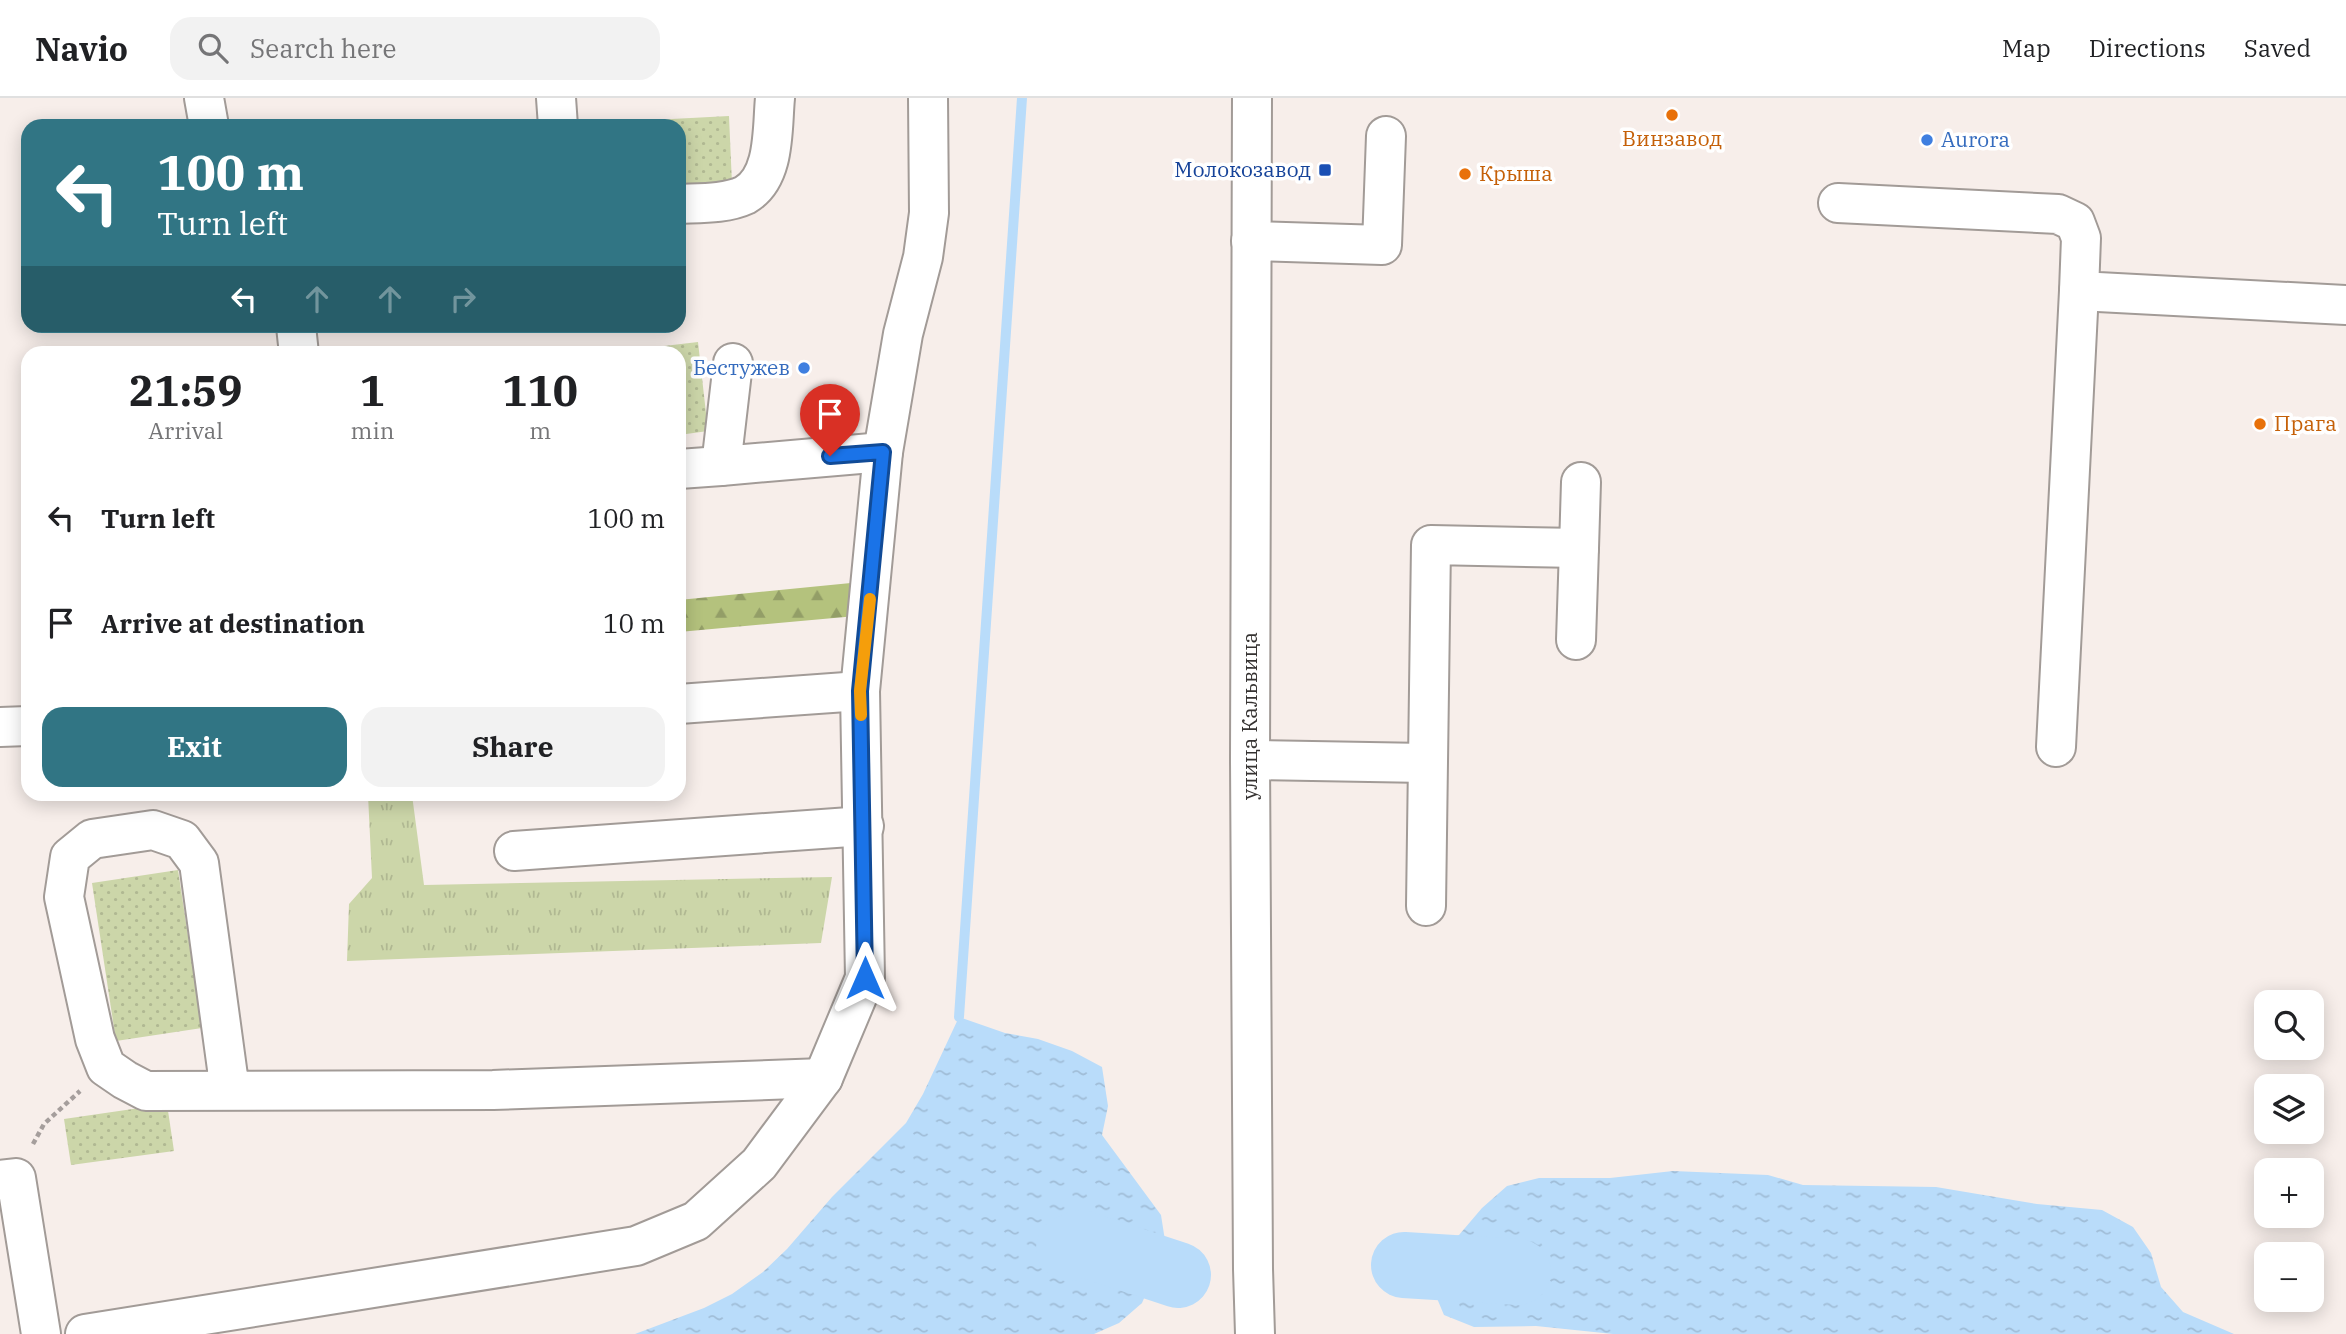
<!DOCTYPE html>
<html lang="en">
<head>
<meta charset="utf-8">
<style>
	:root { --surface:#fff; --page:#f2f2f2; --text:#202124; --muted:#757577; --line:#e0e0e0; --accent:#317584 }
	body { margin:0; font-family:"IBM Plex Serif",serif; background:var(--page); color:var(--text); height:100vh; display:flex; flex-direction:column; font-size:26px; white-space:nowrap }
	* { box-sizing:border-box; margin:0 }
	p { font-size:23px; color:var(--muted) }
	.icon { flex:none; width:38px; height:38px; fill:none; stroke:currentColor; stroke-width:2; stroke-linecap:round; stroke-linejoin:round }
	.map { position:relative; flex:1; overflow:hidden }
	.drawer { position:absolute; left:21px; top:248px; width:665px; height:455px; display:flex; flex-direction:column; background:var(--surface); border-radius:21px; box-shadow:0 4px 18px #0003 }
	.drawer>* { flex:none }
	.top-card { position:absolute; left:21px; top:21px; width:665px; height:214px; border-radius:21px; box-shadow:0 4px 18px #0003; background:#317584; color:#fff; overflow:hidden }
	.buttons { position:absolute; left:2254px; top:892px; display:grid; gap:14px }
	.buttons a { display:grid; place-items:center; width:70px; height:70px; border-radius:14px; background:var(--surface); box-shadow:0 4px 18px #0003; font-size:35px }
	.pin { position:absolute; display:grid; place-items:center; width:60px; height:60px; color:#fff; margin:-72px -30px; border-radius:50% 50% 50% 0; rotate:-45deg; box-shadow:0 0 7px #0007 }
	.pin .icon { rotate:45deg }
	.me { position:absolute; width:77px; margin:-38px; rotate:0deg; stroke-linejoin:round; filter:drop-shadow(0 0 5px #0008) }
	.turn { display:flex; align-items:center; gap:24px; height:147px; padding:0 21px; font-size:32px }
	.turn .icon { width:91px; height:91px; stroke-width:2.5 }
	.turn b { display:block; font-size:49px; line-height:60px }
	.lanes { display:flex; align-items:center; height:66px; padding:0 21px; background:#0003; justify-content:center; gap:35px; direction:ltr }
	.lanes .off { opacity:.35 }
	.eta { display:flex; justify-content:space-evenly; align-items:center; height:119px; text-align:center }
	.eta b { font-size:42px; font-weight:700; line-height:49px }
	.button { display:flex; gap:14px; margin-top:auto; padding:14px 21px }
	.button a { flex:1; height:80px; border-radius:21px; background:var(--accent); color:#fff; font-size:28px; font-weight:700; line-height:80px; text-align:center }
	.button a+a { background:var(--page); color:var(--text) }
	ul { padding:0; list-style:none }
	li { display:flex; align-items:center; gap:21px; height:105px; padding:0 21px }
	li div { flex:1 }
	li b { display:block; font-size:26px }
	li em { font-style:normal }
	header { display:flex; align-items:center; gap:42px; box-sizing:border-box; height:98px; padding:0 35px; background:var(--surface); border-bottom:2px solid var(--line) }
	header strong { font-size:33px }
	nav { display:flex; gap:38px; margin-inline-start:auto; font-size:24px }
	.search { width:490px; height:63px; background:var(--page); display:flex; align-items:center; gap:18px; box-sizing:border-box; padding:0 24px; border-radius:21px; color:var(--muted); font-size:26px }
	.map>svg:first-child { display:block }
	.grass { fill:url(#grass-tufts) }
	.forest { fill:url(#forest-firs) }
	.park { fill:url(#park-dots) }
	.water { fill:url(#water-ripples) }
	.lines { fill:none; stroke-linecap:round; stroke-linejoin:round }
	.stream { stroke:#b9dcfa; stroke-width:10 }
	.river { stroke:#b9dcfa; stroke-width:66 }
	.minor-casing { stroke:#a29b97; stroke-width:42 }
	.path { stroke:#a59e9c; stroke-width:4.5; stroke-dasharray:5 3.5; stroke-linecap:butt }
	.minor { stroke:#fff; stroke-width:38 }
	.route-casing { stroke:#114b97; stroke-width:18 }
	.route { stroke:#1a73e8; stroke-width:12 }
	.slow { stroke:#f59e0b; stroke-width:12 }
	.food-dot { fill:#e8710a; stroke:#fff; stroke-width:2.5 }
	.shop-dot { fill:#3f7fe0; stroke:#fff; stroke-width:2.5 }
	.transit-dot { fill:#1a4fb4; stroke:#fff; stroke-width:2.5 }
	.labels { text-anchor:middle; stroke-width:7; stroke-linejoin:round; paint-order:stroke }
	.food-label { font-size:21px; fill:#c56008; stroke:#fff; text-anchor:start }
	.shop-label { font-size:21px; fill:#366cbe; stroke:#fff; text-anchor:start }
	.transit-label { font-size:21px; fill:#164399; stroke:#fff; text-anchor:end }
	.street-label { font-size:21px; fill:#353231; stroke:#fff }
</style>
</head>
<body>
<header>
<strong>Navio</strong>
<div class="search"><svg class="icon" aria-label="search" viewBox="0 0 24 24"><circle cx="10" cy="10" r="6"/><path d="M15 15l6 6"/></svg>Search here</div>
<nav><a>Map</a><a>Directions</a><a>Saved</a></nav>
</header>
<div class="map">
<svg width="2346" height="1236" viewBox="0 0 2346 1236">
	<defs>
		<pattern id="grass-tufts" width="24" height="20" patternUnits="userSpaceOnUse" patternTransform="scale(1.75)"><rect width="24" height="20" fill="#ccd6a9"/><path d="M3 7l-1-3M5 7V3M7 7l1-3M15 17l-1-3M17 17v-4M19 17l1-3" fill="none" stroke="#b0b892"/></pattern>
		<pattern id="forest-firs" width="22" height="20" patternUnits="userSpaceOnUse" patternTransform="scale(1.75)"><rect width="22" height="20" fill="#b4c27d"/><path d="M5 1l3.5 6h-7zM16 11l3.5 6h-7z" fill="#939e67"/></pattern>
		<pattern id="park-dots" width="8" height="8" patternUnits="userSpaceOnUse" patternTransform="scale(1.75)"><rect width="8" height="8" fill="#ccd6a9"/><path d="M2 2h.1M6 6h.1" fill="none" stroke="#b0b892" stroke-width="1.8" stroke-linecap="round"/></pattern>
		<pattern id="water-ripples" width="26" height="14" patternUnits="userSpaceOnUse" patternTransform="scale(1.75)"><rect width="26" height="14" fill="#b9dcfa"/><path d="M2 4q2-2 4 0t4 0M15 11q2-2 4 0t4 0" fill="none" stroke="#a0bdd7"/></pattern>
	</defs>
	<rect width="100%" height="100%" fill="#f7eeea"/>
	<polygon class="grass" points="368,697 412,697 424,787 832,779 821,845 347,863 349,806 372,780"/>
	<polygon class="forest" points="861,484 856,518 679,534 679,502"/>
	<g class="park">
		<polygon points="729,18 732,86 679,89 679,28 595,28 595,25"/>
		<polygon points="698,244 708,333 679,337 679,256 596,256"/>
		<polygon points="178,772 202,930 116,943 92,785"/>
		<polygon points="167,1006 174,1053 71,1067 64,1021"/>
	</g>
	<g class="water">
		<polygon points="959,919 1005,935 1038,941 1072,953 1102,969 1108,1008 1102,1037 1161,1117 1166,1149 1142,1205 1119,1225 1094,1236 635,1236 704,1210 732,1196 763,1174 787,1151 832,1099 906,1025 923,996"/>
		<polygon points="1673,1073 1768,1077 1803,1087 1936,1089 2037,1106 2102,1112 2133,1129 2151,1155 2161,1189 2183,1214 2234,1236 1613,1236 1536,1228 1474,1229 1444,1217 1418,1155 1459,1137 1482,1110 1507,1088 1539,1080 1610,1080"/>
	</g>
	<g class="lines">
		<polyline class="stream" points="959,919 1022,0"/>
		<g class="river">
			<polyline points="1069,1150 1081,1145 1178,1177"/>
			<polyline points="1404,1167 1518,1174"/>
		</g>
		<defs>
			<g id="minor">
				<polyline points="204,0 209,28"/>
				<polyline points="556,0 558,28"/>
				<polyline points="1252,0 1250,662 1253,1171 1255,1236"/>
				<polyline points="1838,105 2058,116 2075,124 2081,140 2079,193 2346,207"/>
				<path d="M679 106C699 105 726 106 745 97 776 79 772 30 775 0"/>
				<polyline points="1251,143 1382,147 1386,38"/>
				<polyline points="296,228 299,256"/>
				<polyline points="733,265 721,368 883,354"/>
				<polyline points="679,371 721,368"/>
				<polyline points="1576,542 1579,450"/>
				<polyline points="679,606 860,593"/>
				<polyline points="0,629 28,628"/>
				<polyline points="2056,649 2079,193"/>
				<polyline points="1250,662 1426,665"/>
				<polyline points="514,753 864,728"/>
				<polyline points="1426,808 1431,447 1579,450 1581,384"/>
				<polyline points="230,993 199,765 182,742 153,732 92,741 70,759 64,799 95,941 106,969 125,982 146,993 493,992 823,980"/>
				<polyline points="0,1082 16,1080 41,1236"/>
				<polyline points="85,1236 636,1148 696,1123 759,1066 823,980 865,880 860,593 883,354 903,236 923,159 929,115 928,0"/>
			</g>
		</defs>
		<use href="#minor" class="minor-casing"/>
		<polyline class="path" points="33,1046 44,1026 80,993"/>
		<use href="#minor" class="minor"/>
	</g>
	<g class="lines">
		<defs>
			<polyline id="route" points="830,358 883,354 860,593 865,880"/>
		</defs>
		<use href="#route" class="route-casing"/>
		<use href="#route" class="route"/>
		<polyline class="slow" points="861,617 860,593 870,501"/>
	</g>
	<g class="food-dot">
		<circle cx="1672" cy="17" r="7"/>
		<circle cx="1465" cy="76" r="7"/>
		<circle cx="2260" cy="326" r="7"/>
	</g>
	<g class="shop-dot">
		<circle cx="1927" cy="42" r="7"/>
		<circle cx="804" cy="270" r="7"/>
	</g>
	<rect class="transit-dot" x="1318" y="65" width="14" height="14" rx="3.5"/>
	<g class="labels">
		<g class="food-label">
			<text x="1672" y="48" text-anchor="middle">Винзавод</text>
			<text x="1479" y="83">Крыша</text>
			<text x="2274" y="333">Прага</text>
		</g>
		<g class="shop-label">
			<text x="1941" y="49">Aurora</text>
			<text x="790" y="277" text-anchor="end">Бестужев</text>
		</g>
		<g class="transit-label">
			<text x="1311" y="79">Молокозавод</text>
		</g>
		<g class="street-label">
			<text transform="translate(1250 618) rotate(-90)" y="7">улица Кальвица</text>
		</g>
	</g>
</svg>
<div class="buttons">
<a><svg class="icon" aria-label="search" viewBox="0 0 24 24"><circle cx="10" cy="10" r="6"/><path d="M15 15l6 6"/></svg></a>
<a><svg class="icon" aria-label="layers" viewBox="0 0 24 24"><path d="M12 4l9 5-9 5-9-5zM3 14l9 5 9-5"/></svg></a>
<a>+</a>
<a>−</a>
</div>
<div class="pin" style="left:830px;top:358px;background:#d93025"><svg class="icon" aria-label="arrive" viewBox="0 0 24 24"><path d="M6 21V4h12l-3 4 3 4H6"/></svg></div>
<svg class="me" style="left:865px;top:880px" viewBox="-20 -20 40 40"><path d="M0-17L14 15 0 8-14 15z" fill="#1a73e8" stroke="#fff" stroke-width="4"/></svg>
<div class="top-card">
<div class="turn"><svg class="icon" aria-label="left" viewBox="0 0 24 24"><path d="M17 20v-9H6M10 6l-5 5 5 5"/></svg><div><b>100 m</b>Turn left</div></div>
<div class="lanes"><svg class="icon" aria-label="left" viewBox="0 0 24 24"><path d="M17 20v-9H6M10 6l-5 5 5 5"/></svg><svg class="icon off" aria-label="ahead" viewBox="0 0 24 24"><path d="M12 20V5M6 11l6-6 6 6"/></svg><svg class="icon off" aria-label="ahead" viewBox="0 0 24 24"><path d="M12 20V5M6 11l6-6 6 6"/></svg><svg class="icon off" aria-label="right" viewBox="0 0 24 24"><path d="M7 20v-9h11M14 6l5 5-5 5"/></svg></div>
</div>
<section class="drawer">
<div class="eta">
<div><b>21:59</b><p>Arrival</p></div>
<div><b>1</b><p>min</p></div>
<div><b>110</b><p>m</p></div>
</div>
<ul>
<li><svg class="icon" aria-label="left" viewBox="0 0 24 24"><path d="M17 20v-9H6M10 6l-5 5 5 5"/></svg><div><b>Turn left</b></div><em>100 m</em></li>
<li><svg class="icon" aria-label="arrive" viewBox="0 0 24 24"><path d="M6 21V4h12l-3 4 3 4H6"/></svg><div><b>Arrive at destination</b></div><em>10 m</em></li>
</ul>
<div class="button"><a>Exit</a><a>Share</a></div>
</section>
</div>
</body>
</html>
